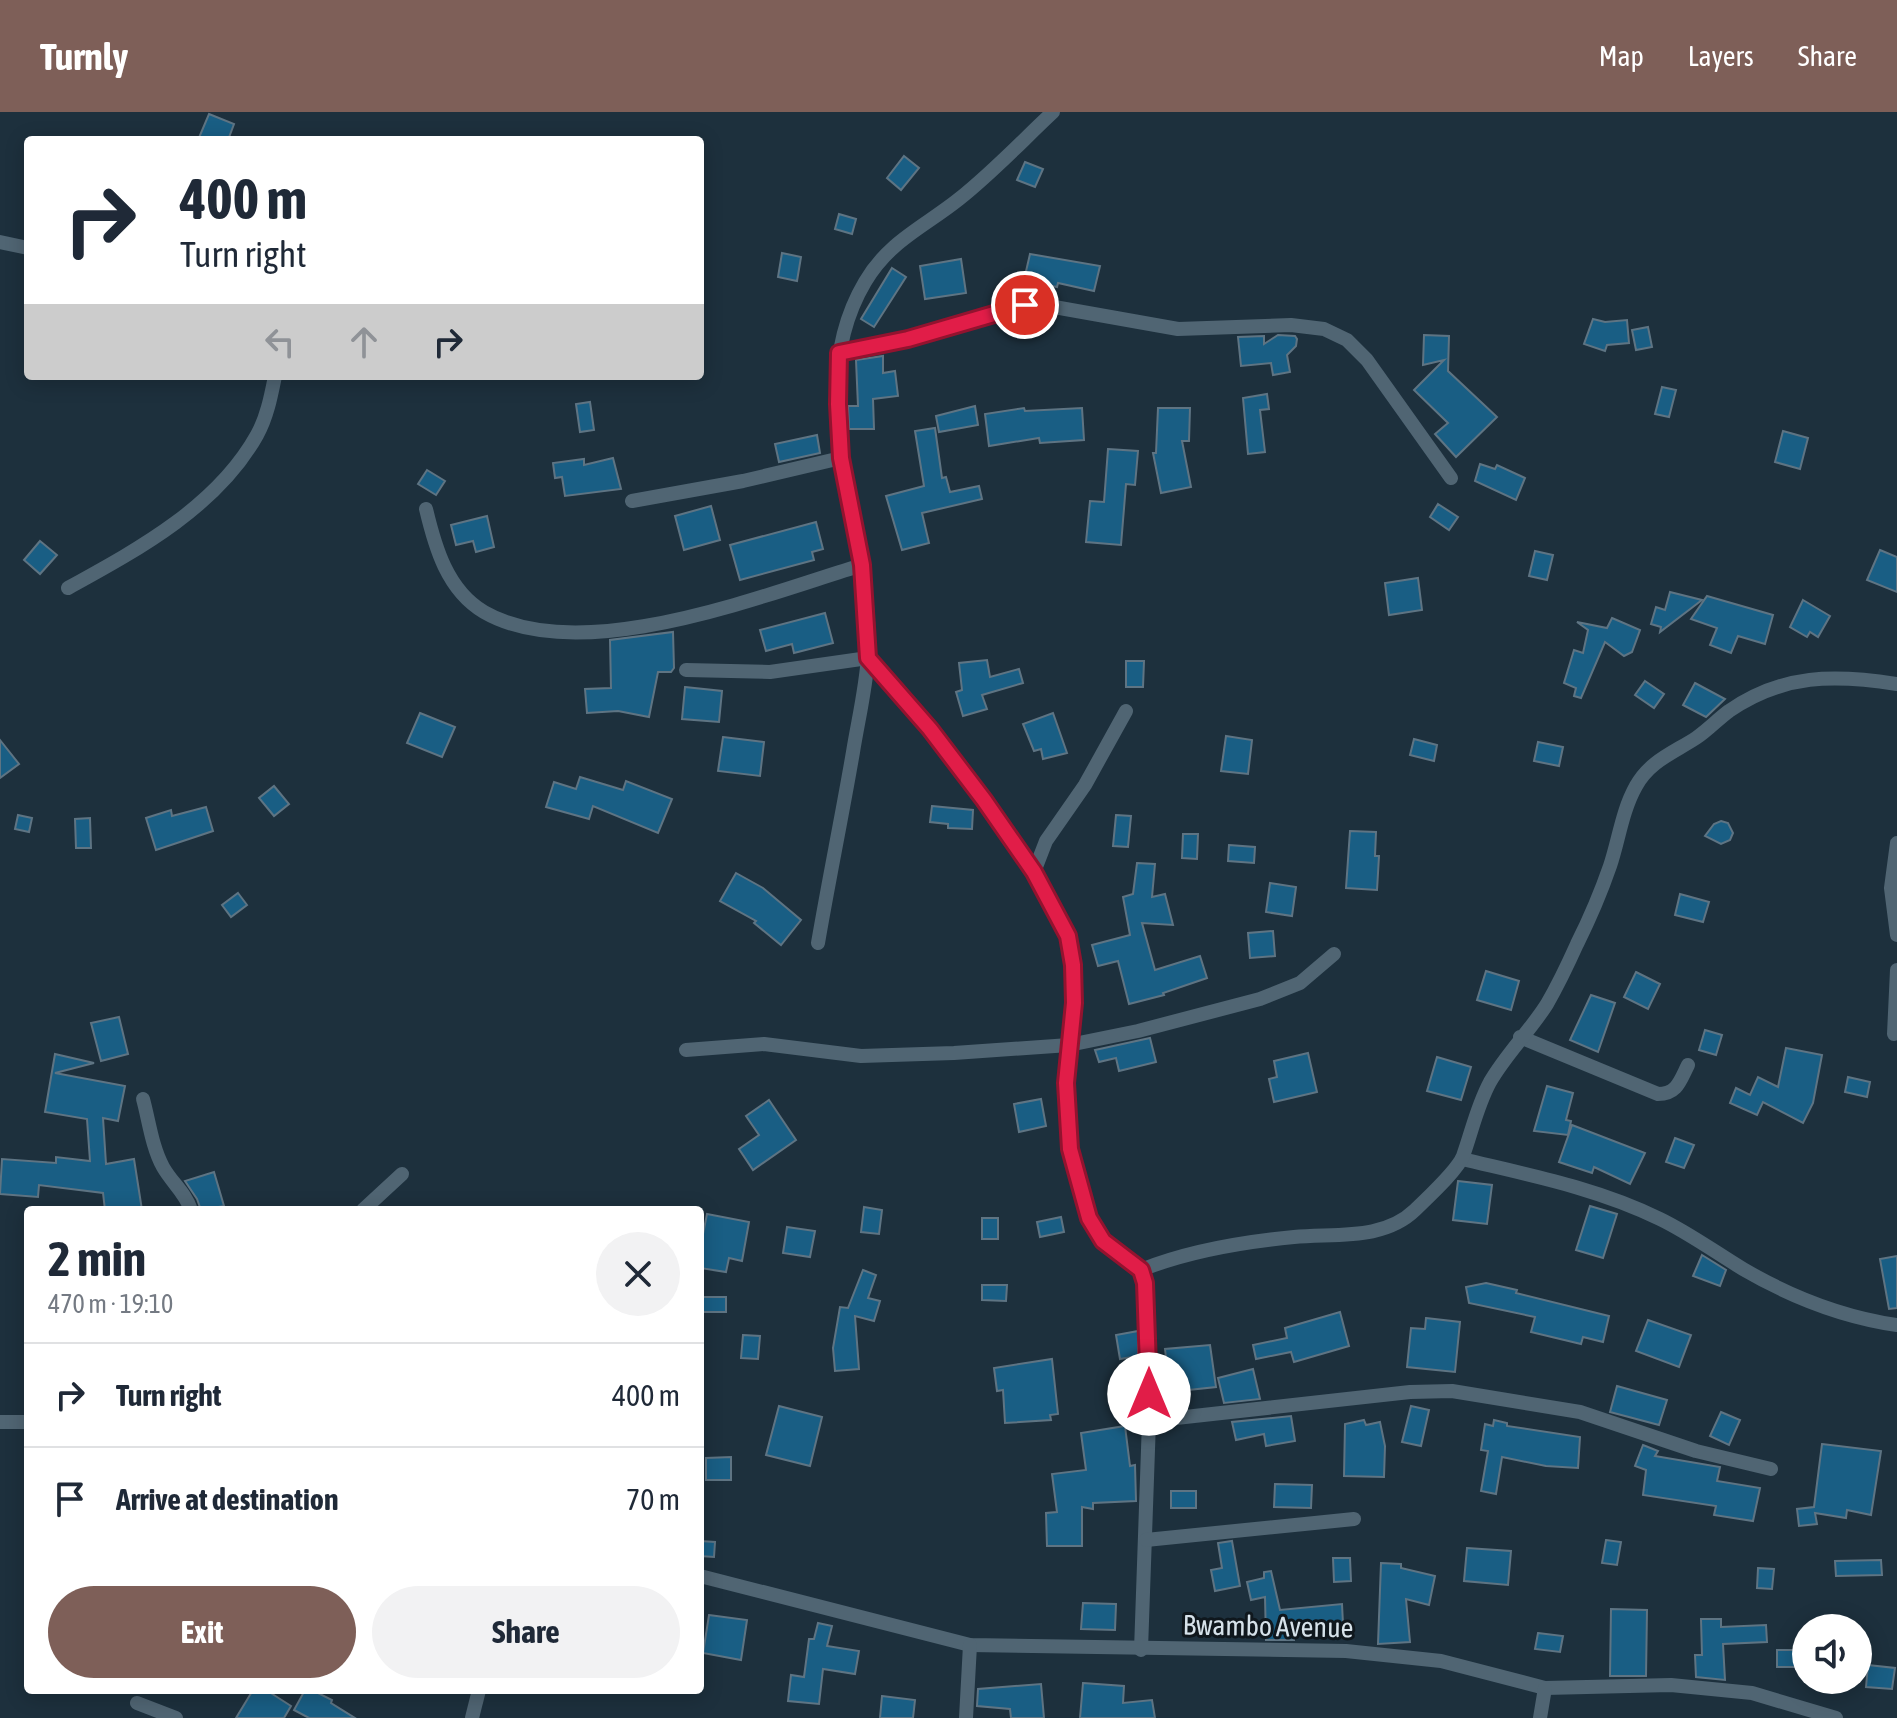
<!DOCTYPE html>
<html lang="en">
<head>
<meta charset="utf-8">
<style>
	:root { --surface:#fff; --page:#f2f2f3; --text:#1f2937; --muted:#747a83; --line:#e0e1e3; --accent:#7e5f58 }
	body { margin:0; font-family:"Asap Condensed",sans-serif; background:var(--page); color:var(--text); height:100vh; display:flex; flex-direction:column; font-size:30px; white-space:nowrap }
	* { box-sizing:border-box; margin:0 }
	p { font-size:26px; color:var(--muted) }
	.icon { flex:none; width:44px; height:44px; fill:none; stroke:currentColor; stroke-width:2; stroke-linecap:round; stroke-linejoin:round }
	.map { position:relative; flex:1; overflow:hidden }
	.side { position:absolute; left:24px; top:1094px; width:680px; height:488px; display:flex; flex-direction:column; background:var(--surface); border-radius:8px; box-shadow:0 4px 20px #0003 }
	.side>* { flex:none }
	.hud { position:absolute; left:24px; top:24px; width:680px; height:244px; border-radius:8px; box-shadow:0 4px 20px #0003; background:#fff; color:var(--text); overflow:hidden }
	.controls { position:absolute; left:1792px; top:1502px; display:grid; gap:16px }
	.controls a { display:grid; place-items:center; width:80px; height:80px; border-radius:50%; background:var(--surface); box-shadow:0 4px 20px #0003; font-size:40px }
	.pin { position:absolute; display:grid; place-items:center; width:68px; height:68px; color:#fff; margin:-34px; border:4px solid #fff; border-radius:50%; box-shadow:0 2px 8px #0007 }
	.me { position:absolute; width:88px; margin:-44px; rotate:0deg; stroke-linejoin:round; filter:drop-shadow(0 0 6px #0008) }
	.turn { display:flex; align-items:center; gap:28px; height:168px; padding:0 24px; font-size:36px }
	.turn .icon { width:104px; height:104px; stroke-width:2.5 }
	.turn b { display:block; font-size:56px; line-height:68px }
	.lanes { display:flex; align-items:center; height:76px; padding:0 24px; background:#0003; justify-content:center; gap:40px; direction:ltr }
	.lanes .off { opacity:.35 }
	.round { display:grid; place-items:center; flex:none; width:84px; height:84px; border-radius:42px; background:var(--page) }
	.headline { display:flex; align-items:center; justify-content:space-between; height:136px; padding:0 24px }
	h1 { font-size:48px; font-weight:700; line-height:60px }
	.primary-button { display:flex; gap:16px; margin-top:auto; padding:16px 24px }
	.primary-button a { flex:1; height:92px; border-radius:48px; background:var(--accent); color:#fff; font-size:32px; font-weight:700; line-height:92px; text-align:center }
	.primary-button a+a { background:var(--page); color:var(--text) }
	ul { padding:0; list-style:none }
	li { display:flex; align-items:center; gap:24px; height:104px; padding:0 24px; border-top:2px solid var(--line) }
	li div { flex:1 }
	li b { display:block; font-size:30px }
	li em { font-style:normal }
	header { display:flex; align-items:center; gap:48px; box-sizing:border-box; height:112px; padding:0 40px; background:var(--accent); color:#fff }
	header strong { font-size:38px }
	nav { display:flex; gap:44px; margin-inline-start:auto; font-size:28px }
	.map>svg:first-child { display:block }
	.building { fill:#195e84; stroke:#5e7483; stroke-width:2 }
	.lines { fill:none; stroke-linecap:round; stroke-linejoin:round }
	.minor { stroke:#506573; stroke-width:14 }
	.route-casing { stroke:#92132f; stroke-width:20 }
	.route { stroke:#e11d48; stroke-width:14 }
	.labels { text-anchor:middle; stroke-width:6; stroke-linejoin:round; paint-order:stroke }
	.street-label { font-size:28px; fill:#d6e2ea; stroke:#0f171d }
</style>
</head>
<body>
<header>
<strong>Turnly</strong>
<nav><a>Map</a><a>Layers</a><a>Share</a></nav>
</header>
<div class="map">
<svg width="1897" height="1606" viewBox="0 0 1897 1606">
	<rect width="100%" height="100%" fill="#1d303d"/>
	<g class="building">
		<polygon points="209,2 234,12 228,28 198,28"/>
		<polygon points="904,44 919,56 901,78 887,66"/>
		<polygon points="1025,50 1043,57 1035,75 1017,68"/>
		<polygon points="839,102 856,107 852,122 835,117"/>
		<polygon points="782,141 801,145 797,169 778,165"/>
		<polygon points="1030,142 1100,154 1094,179 1058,171 1057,175 1024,168"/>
		<polygon points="961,147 966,181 925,187 920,154"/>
		<polygon points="892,156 906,165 874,215 861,207"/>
		<polygon points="1593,207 1605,210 1627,208 1629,231 1607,233 1605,239 1584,232"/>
		<polygon points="1648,215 1652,235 1636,238 1632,218"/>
		<polygon points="1278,223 1295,224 1297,227 1296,234 1287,243 1290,260 1273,263 1271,251 1241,254 1238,225 1264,224 1264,232"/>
		<polygon points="1424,223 1449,224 1448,259 1497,305 1456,345 1435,322 1448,311 1414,278 1444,248 1423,253"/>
		<polygon points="883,244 883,261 895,259 898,284 873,287 874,317 849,317 848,294 858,294 856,248"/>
		<polygon points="1662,275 1676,278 1669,305 1655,302"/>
		<polygon points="1267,282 1269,297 1260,298 1265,340 1248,342 1243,286"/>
		<polygon points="590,290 594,318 580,320 576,292"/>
		<polygon points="975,294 978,313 939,320 936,304"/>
		<polygon points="1024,296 1025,299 1082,296 1084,328 1040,331 1039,326 989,334 985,302"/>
		<polygon points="1158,296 1190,296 1189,329 1182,329 1191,375 1161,381 1153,341 1156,341"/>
		<polygon points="935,316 942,366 946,365 950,380 979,374 982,387 922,401 929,431 902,438 886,384 924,374 915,319"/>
		<polygon points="1783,319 1808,326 1800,357 1775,350"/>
		<polygon points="817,323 820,341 779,350 775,332"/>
		<polygon points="1108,337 1138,339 1135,373 1126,372 1121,433 1086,430 1090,389 1104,390"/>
		<polygon points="613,346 621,377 565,384 562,365 555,366 553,351 584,347 584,353"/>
		<polygon points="1480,352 1495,357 1497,353 1525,366 1516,388 1475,369"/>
		<polygon points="427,358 445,369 436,383 418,372"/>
		<polygon points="1438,392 1458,405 1449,418 1430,405"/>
		<polygon points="711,394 720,428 684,438 675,404"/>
		<polygon points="487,404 494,435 476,440 473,429 456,433 451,413"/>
		<polygon points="816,410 823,437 812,440 814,448 740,468 730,433"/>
		<polygon points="40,429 57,443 40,462 24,448"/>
		<polygon points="1880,438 1897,445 1897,480 1867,468"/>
		<polygon points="1535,439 1553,443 1547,468 1529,464"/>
		<polygon points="1418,466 1422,498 1389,503 1385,471"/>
		<polygon points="1670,480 1702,488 1660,520 1661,515 1651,512 1656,495 1665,498"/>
		<polygon points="1707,484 1773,503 1765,532 1738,524 1731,541 1710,533 1717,516 1691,507"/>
		<polygon points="1803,488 1830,504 1818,525 1810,520 1807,525 1790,515"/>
		<polygon points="825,501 833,531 794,541 792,532 766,539 760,518"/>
		<polygon points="1612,506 1640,518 1632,540 1624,544 1605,530 1581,586 1574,584 1576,576 1564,571 1574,538 1583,541 1588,518 1577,510 1607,516"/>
		<polygon points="673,520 674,556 671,560 658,560 649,605 618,599 587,601 585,577 611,576 610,528"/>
		<polygon points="987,548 990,565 1019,557 1023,571 982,583 987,597 963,604 956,580 962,578 959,551"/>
		<polygon points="1126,549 1144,549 1143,575 1126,575"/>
		<polygon points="1645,569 1664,582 1654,596 1635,583"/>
		<polygon points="1695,571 1725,587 1706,605 1683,593"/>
		<polygon points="685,575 722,579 719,610 682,607"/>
		<polygon points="420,601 455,615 442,645 407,631"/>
		<polygon points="1053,601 1067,641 1043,647 1041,637 1034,639 1023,612"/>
		<polygon points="1226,624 1252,628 1248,662 1221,659"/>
		<polygon points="723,625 764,630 760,664 718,659"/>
		<polygon points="1414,627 1437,633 1434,649 1410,643"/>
		<polygon points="0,628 19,652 0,666"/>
		<polygon points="1538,630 1563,635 1559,654 1534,649"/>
		<polygon points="580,665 623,678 626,669 672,687 658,721 593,694 589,707 546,695 554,670 576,677"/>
		<polygon points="274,674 289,692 274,704 259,686"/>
		<polygon points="932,694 973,698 972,717 948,716 948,712 930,710"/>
		<polygon points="206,695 213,719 156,738 146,706 171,698 172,704"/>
		<polygon points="18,703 32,706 29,720 15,717"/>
		<polygon points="1116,703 1131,704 1128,735 1113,734"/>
		<polygon points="90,706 91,736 76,736 75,707"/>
		<polygon points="1721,709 1728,711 1733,721 1730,728 1721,732 1705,724 1714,712"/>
		<polygon points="1350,719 1376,720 1375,744 1379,744 1377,778 1346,776"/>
		<polygon points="1183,722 1198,722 1197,747 1182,746"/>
		<polygon points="1229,733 1255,735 1254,751 1228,749"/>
		<polygon points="1137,751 1155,752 1152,785 1165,782 1173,813 1142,811 1155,858 1200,844 1207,866 1163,881 1164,883 1129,892 1118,849 1098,854 1092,833 1130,823 1123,785 1133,782"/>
		<polygon points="736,761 763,776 801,808 781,833 754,811 756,809 720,789"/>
		<polygon points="1270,771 1296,775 1292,804 1266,800"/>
		<polygon points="238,781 247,793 231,805 222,793"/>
		<polygon points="1680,782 1709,790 1703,810 1675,803"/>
		<polygon points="1273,819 1275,844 1250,846 1248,821"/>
		<polygon points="1486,859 1519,869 1511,898 1477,888"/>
		<polygon points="1636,860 1660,872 1648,897 1624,885"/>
		<polygon points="1591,883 1615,891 1598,940 1570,928"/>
		<polygon points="119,905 128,942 101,949 91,911"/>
		<polygon points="1705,918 1722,923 1716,943 1699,938"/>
		<polygon points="1150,926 1156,950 1119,959 1116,946 1099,950 1095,938"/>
		<polygon points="1786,936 1822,943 1813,991 1803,1011 1763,990 1757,1003 1730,991 1736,976 1750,983 1758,965 1778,975"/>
		<polygon points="1308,941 1317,980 1274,990 1269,967 1277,965 1274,949"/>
		<polygon points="55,942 94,951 55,961 125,974 118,1009 103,1006 106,1052 134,1047 142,1098 105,1098 103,1081 39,1073 38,1085 0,1082 2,1047 56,1051 56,1045 90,1049 87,1007 45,1000"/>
		<polygon points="1437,945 1471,955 1461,988 1427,979"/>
		<polygon points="1848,965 1870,970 1867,985 1845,980"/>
		<polygon points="1547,974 1573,981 1566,1008 1571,1009 1568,1023 1534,1019"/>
		<polygon points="1041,987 1046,1014 1019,1020 1014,992"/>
		<polygon points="769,988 796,1028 753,1058 739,1037 759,1023 746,1004"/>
		<polygon points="1572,1013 1645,1041 1630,1072 1594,1055 1592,1061 1559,1050"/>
		<polygon points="1675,1026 1694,1033 1684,1056 1666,1050"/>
		<polygon points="214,1060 224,1094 201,1098 197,1087 185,1069"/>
		<polygon points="1458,1069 1492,1073 1487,1112 1453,1108"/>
		<polygon points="1590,1094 1617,1102 1603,1146 1576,1138"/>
		<polygon points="864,1095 882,1098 879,1122 861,1120"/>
		<polygon points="707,1102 749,1110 742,1149 729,1146 726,1160 700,1156 700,1137"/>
		<polygon points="1061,1105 1064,1120 1040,1125 1037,1110"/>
		<rect x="982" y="1106" width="16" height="21"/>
		<polygon points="787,1115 815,1119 810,1145 783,1141"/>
		<polygon points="1702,1143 1726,1158 1720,1174 1693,1164"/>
		<polygon points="1897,1144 1897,1196 1889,1197 1880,1147"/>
		<polygon points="863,1158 876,1163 868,1186 880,1189 874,1209 855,1204 859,1257 835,1259 833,1236 840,1195 848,1196"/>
		<polygon points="1486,1171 1517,1178 1516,1181 1609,1204 1603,1230 1583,1225 1581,1232 1531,1220 1535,1205 1469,1191 1466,1175"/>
		<polygon points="982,1173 1007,1173 1006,1189 982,1188"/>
		<rect x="703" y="1185" width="23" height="15"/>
		<polygon points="1340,1200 1349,1234 1294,1250 1291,1240 1256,1247 1253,1233 1287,1226 1285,1216"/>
		<polygon points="1426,1206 1460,1210 1455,1260 1407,1255 1411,1216 1425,1217"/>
		<polygon points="1648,1208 1691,1223 1679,1255 1636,1239"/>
		<polygon points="1138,1219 1138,1244 1120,1247 1116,1223"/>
		<polygon points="743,1223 760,1224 758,1247 741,1246"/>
		<polygon points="1210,1233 1216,1275 1170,1280 1165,1237"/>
		<polygon points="1052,1247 1058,1302 1050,1303 1051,1308 1005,1311 1003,1278 997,1279 994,1256"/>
		<polygon points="1253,1257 1260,1287 1224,1291 1218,1266"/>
		<polygon points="1617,1274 1667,1288 1659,1313 1610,1300"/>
		<polygon points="779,1294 822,1305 810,1354 766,1343"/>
		<polygon points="1411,1294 1429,1298 1421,1334 1402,1330"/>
		<polygon points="1721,1300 1740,1308 1729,1333 1710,1324"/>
		<polygon points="1291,1304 1295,1329 1266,1334 1264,1322 1236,1328 1232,1310"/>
		<polygon points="1364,1308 1366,1313 1380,1310 1385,1334 1384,1365 1344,1364 1345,1312"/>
		<polygon points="1494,1308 1507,1311 1507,1314 1580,1325 1578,1356 1546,1354 1502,1345 1496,1382 1481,1379 1488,1339 1481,1338 1485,1312 1493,1314"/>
		<polygon points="1125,1314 1130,1354 1135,1353 1136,1389 1093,1391 1093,1397 1082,1395 1082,1434 1047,1434 1046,1401 1057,1400 1052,1362 1086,1358 1081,1321"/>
		<polygon points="1822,1332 1881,1339 1871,1403 1847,1398 1846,1406 1815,1401 1817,1412 1799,1414 1797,1397 1814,1395"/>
		<polygon points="1643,1333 1658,1339 1655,1344 1720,1355 1717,1369 1760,1376 1753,1409 1714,1403 1716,1394 1643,1383 1646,1358 1635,1354"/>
		<polygon points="731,1345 731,1368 706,1368 706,1346"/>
		<polygon points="1275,1372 1312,1373 1311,1396 1274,1395"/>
		<rect x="1171" y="1379" width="25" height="17"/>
		<polygon points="1606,1428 1621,1430 1617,1453 1602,1451"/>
		<polygon points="700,1429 715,1430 714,1445 700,1444"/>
		<polygon points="1232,1429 1240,1474 1215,1479 1211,1458 1222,1456 1218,1431"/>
		<polygon points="1467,1436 1511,1439 1508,1473 1464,1469"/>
		<polygon points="1333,1446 1350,1446 1351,1469 1334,1470"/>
		<polygon points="1881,1448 1882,1463 1836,1464 1835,1449"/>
		<polygon points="1381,1451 1401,1452 1401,1456 1435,1464 1429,1493 1406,1487 1410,1530 1378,1532"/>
		<polygon points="1758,1456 1774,1457 1772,1477 1757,1476"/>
		<polygon points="1271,1459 1280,1498 1342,1492 1343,1512 1294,1515 1294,1528 1266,1528 1265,1485 1251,1488 1247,1470 1264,1466 1264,1460"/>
		<polygon points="1083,1491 1116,1492 1115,1518 1081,1517"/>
		<polygon points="1611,1497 1647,1498 1646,1564 1610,1564"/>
		<polygon points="709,1503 747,1508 741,1548 703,1541"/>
		<polygon points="1701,1507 1721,1507 1721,1515 1766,1513 1767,1530 1723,1532 1725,1568 1696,1565 1695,1543 1702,1543"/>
		<polygon points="818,1511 832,1514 827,1534 859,1539 855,1562 823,1557 819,1592 788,1589 791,1563 804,1565 809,1527 814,1527"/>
		<polygon points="1538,1521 1563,1524 1560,1540 1535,1537"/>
		<rect x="1777" y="1538" width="24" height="17"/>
		<polygon points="1868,1553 1895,1556 1892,1577 1866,1575"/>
		<polygon points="1083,1571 1124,1574 1123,1591 1152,1588 1155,1606 1080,1606"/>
		<polygon points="1041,1572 1044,1606 1011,1606 1010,1597 977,1594 978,1577"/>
		<polygon points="253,1578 266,1578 291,1594 284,1606 236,1606"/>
		<polygon points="305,1578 312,1578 332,1588 331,1591 355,1606 309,1606 294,1598"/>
		<polygon points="882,1584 915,1588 913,1606 880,1606"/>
	</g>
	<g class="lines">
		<g class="minor">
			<polyline points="0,130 28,136"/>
			<polyline points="839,241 889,232 1025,193 1043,193 1178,217 1291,213 1324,217 1347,228 1367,248 1451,366"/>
			<polyline points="632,389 743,369 841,346"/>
			<path d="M426 397C435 435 447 478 484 500 581 556 763 483 862 453"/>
			<path d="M68 476C137 438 217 395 257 323 267 305 271 284 275 264"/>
			<polyline points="686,558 770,560 868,546 930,617 984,688 1034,760 1068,824 1073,853 1074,891 1066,971 1070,1037 1089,1106 1103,1129 1141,1158 1148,1191 1149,1309 1141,1538"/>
			<polyline points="1897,731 1891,776 1897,823"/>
			<polyline points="1034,760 1046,729 1085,673 1126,599"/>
			<path d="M818 831C829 767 842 704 853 640 858 609 866 576 868 544 876 421 796 286 865 170 889 129 924 115 959 87 992 61 1022 29 1053 0"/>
			<polyline points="1894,922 1897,858"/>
			<path d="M1520 925 1658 982C1677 982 1680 969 1688 953"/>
			<polyline points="686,938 764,932 861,944 954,941 1069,933 1138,919 1260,887 1300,871 1334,842"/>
			<path d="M143 987C149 1009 152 1035 163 1055 172 1071 185 1080 191 1098"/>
			<path d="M1462 1047C1529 1063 1597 1076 1660 1107 1689 1121 1715 1140 1743 1157 1791 1185 1842 1205 1897 1213"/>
			<polyline points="363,1098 402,1062"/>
			<path d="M1141 1158C1188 1139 1242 1130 1294 1125 1334 1121 1383 1129 1415 1098 1427 1086 1457 1059 1463 1044 1472 1019 1477 994 1490 970 1506 942 1530 919 1547 892 1558 873 1568 852 1577 832 1589 808 1601 780 1610 754 1619 727 1622 699 1636 674 1650 649 1673 641 1696 626 1708 618 1718 607 1729 599 1783 562 1834 562 1897 572"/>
			<polyline points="1149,1309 1410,1280 1452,1279 1580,1300 1696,1339 1771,1357"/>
			<polyline points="0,1310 28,1310"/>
			<polyline points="1146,1428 1354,1407"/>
			<polyline points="700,1464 970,1533 1346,1539 1441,1549 1545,1576 1671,1573 1752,1581 1836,1606"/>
			<polyline points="137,1591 176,1606"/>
			<polyline points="472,1606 479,1578"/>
			<polyline points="966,1606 970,1533"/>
			<polyline points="1540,1606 1545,1576"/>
		</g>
	</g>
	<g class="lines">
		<defs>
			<polyline id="route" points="1025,193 908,227 839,241 838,292 841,346 862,453 868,546 930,617 984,688 1034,760 1068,824 1073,853 1074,891 1066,971 1070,1037 1089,1106 1103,1129 1141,1158 1145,1171 1149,1282"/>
		</defs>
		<use href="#route" class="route-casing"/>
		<use href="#route" class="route"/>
	</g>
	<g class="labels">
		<g class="street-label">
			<text transform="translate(1268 1514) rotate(1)" y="10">Bwambo Avenue</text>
		</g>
	</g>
</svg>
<div class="controls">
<a><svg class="icon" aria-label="sound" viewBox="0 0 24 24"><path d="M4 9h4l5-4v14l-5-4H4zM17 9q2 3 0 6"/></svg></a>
</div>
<div class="pin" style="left:1025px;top:193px;background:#d93025"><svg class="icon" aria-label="arrive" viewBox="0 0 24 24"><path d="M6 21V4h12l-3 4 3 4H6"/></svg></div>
<svg class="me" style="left:1149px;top:1282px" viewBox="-20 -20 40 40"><circle r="19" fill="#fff"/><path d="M0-13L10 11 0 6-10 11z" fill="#e11d48"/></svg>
<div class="hud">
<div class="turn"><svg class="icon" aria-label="right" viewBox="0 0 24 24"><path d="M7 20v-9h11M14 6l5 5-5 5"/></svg><div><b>400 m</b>Turn right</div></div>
<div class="lanes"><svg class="icon off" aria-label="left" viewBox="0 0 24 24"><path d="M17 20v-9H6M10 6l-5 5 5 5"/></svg><svg class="icon off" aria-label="ahead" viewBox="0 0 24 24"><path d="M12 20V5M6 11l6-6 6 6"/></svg><svg class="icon" aria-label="right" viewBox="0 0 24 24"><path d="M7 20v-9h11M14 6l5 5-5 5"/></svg></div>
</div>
<section class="side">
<div class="headline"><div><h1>2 min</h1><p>470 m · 19:10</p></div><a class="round"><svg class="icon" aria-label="close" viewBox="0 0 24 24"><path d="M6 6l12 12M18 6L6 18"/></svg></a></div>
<ul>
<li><svg class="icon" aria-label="right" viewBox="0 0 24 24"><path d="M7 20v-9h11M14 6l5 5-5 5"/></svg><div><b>Turn right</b></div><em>400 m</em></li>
<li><svg class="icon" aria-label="arrive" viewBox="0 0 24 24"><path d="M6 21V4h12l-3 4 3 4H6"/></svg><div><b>Arrive at destination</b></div><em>70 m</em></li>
</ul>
<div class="primary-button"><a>Exit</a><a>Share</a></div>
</section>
</div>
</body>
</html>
